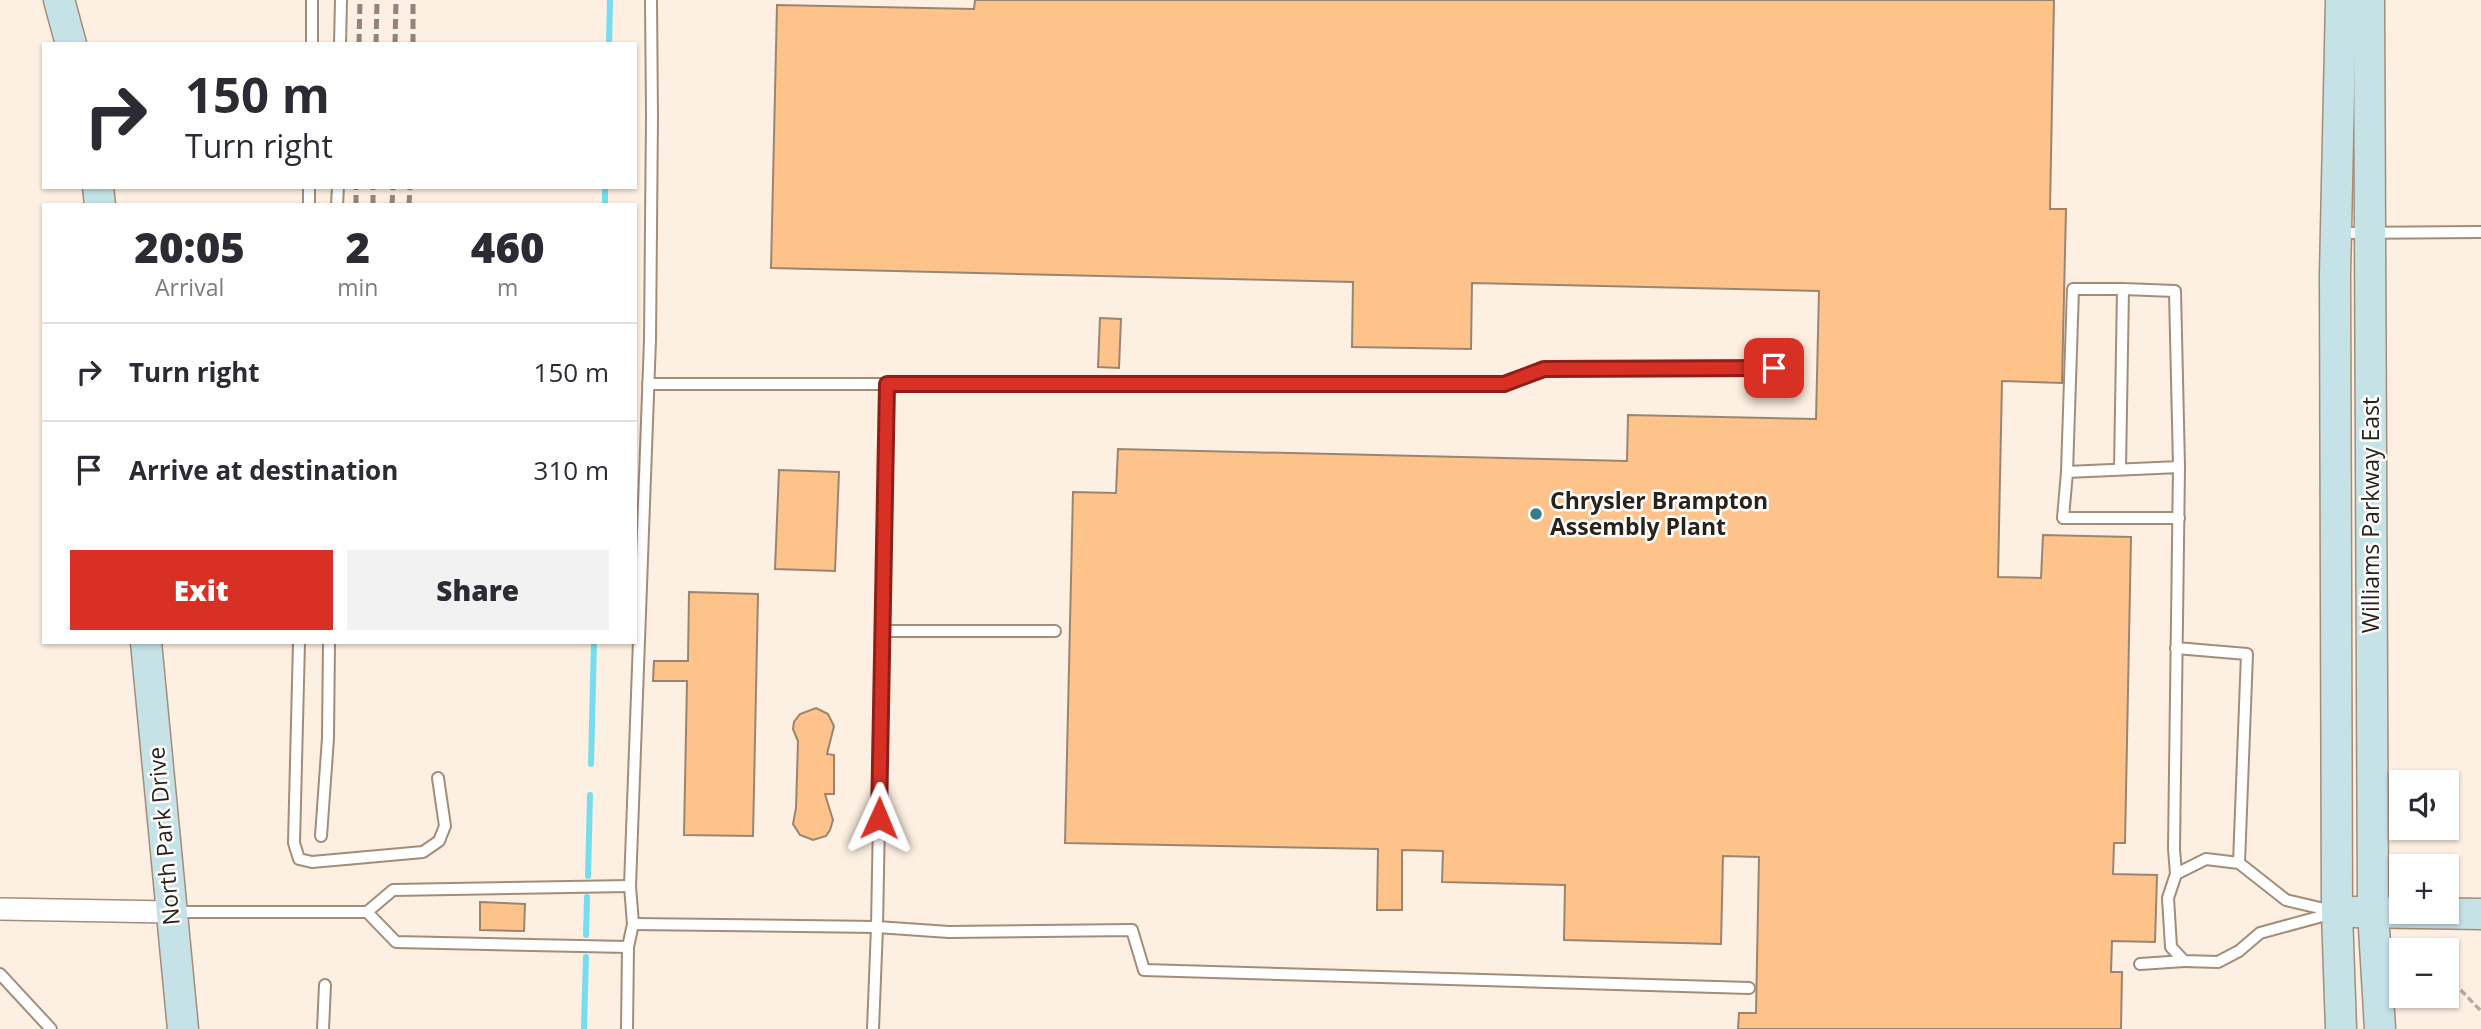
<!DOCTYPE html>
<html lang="en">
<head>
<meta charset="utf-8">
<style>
	:root { --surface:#fff; --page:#f2f2f3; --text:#2b2b33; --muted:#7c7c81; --line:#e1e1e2; --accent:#d93025 }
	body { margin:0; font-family:"Open Sans",sans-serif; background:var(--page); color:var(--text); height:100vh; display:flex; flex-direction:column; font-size:26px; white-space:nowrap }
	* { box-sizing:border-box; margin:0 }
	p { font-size:23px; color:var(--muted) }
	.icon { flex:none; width:38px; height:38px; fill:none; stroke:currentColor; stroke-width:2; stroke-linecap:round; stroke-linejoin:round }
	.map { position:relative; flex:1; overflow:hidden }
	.details { position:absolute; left:42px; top:203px; width:595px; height:441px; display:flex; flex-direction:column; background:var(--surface); border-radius:0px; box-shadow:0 2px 5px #0004 }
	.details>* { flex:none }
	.hud { position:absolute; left:42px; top:42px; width:595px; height:147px; border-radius:0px; box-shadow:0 2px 5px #0004; background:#fff; color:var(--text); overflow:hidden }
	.fabs { position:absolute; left:2389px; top:770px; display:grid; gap:14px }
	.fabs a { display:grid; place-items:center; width:70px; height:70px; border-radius:0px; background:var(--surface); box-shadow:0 2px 5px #0004; font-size:35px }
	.pin { position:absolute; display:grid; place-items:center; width:60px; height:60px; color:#fff; margin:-30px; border-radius:14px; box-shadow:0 4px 10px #0006 }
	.me { position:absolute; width:77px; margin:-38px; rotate:1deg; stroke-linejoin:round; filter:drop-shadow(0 0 5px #0008) }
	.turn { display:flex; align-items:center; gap:24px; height:147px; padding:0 28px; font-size:32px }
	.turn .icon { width:91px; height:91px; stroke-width:2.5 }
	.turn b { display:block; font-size:49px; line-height:60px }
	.eta { display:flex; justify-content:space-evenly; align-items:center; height:119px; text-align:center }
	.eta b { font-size:42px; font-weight:800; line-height:49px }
	.action { display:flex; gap:14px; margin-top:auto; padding:14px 28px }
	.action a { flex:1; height:80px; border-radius:0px; background:var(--accent); color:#fff; font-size:28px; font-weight:800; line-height:80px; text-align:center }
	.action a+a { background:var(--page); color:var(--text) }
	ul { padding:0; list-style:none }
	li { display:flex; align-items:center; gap:21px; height:98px; padding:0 28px; border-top:2px solid var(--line) }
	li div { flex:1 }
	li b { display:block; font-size:26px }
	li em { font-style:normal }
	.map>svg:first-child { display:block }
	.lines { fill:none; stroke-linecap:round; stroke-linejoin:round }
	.stream { stroke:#76ddef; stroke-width:6 }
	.building { fill:#fec38b; stroke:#9b8571; stroke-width:2 }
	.lane-casing { stroke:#a38d79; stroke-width:14 }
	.street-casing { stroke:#a38d79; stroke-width:24 }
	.secondary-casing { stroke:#a38d79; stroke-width:33 }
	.path { stroke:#b7ab9f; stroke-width:3.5; stroke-dasharray:7 3.5; stroke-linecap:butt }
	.lane { stroke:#fff; stroke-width:10 }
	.street { stroke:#fff; stroke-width:21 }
	.secondary { stroke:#c5e2e7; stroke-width:30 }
	.rail { stroke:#91857a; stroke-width:5; stroke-dasharray:10 5; stroke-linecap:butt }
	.lane-bridge-casing { stroke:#a38d79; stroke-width:14; stroke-linecap:butt }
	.lane-bridge { stroke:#fff; stroke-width:10 }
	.route-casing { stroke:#8d1f18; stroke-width:18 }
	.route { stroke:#d93025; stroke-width:12 }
	.poi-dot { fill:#377d89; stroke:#fff; stroke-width:2.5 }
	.labels { text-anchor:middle; stroke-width:5; stroke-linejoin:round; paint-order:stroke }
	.poi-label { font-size:23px; font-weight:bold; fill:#2a2119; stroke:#fff; text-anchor:start }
	.street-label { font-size:23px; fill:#2a2119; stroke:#fff }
</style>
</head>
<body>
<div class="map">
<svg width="2481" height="1029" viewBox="0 0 2481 1029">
	<rect width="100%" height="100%" fill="#fdefe1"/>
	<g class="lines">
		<g class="stream">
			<polyline points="609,44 610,0"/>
			<polyline points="605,205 605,187"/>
			<polyline points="591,764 594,642"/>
			<polyline points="588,876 590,795"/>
			<polyline points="586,935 587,897"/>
			<polyline points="584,1029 586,957"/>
		</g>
	</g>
	<g class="building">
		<polygon points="975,0 2054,0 2050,209 2066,209 2062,383 2002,381 1998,577 2041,578 2043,535 2131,537 2125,843 2114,843 2113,874 2157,875 2155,942 2112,941 2111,972 2122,972 2121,1029 1738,1029 1739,1013 1756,1013 1759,857 1723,856 1721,944 1564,940 1565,885 1442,882 1443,851 1402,850 1402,910 1377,910 1378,849 1065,843 1073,492 1116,493 1118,449 1627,461 1628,415 1816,419 1819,291 1472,283 1471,349 1352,347 1353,282 771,268 777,5 974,9"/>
		<polygon points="1100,318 1121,319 1119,368 1098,367"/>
		<polygon points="779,470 839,472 835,571 775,569"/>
		<polygon points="689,592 758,594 753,836 684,835 687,681 653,681 654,661 688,661"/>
		<polygon points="816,708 828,714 834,726 827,754 834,755 834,794 825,794 833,820 830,830 826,836 813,840 800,835 793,824 796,808 798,741 793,729 794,722 800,714"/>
		<polygon points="480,902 525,904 524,931 480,930"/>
	</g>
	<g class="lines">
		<defs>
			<g id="lane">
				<polyline points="651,0 652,116"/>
				<polyline points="312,44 312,0"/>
				<polyline points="340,44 341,0"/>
				<polyline points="309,205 309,187"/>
				<polyline points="337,205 338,187"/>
				<polyline points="2338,233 2481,232"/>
				<polyline points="648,384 1504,384 1544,369 1774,368"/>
				<polyline points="2120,469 2123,289"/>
				<polyline points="2067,472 2063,518 2179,518"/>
				<polyline points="882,631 1055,631"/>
				<polyline points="299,642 294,843 299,859 312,862 423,852 439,841 445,826 438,778"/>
				<polyline points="2176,648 2247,654 2239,863"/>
				<polyline points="321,836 328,738 329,642"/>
				<polygon points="2206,859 2239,863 2286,900 2337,912 2260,933 2239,951 2218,962 2184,961 2171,947 2168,898 2176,874"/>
				<polyline points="2176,874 2174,849 2179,467 2175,291 2123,289 2073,289 2067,472 2179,467"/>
				<polyline points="173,912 367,912 393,890 630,886"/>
				<polyline points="367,912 396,942 628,947"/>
				<polyline points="633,924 877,927 949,932 1132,930 1144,970 1749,988"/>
				<polyline points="2140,964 2184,961"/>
				<polyline points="0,974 51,1029"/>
				<polyline points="323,1029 325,985"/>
				<polyline points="627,1029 628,947 633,924 630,886 650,340"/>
				<polyline points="873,1029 877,927 887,384"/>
			</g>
			<polyline id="street" points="0,909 170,912"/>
			<g id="secondary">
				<polyline points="59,0 71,44"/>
				<polyline points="2341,0 2335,275 2337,912 2341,1029"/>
				<polyline points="2369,0 2373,911 2380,1029"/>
				<polyline points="98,187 100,205"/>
				<polyline points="146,642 183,1029"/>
				<polyline points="2355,912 2481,914"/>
			</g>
		</defs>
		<use href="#lane" class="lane-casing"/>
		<use href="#street" class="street-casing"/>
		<use href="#secondary" class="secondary-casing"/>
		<g class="path">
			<polyline points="2419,946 2423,950"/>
			<polyline points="2446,975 2481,1011"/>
		</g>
		<use href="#lane" class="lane"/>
		<use href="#street" class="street"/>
		<use href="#secondary" class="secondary"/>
		<g class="rail">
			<polyline points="359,44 360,0"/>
			<polyline points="376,44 377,0"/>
			<polyline points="395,44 396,0"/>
			<polyline points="413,44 413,0"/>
			<polyline points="356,205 356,187"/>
			<polyline points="373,205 373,187"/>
			<polyline points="392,205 393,187"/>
			<polyline points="409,205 410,187"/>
		</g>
		<defs>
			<polyline id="lane-bridge" points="650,340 652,116"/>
		</defs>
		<use href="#lane-bridge" class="lane-bridge-casing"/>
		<use href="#lane-bridge" class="lane-bridge"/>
	</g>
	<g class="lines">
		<defs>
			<polyline id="route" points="879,818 887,384 1504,384 1544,369 1774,368"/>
		</defs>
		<use href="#route" class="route-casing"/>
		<use href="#route" class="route"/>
	</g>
	<circle class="poi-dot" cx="1536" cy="514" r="7"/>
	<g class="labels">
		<g class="poi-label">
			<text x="1550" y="509">Chrysler Brampton<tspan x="1550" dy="26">Assembly Plant</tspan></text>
		</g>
		<g class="street-label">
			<text transform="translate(2371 515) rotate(-90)" y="8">Williams Parkway East</text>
			<text transform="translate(164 836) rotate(-95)" y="8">North Park Drive</text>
		</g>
	</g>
</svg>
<div class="fabs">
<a><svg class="icon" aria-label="sound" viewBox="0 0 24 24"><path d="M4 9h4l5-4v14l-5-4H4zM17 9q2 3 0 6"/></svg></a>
<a>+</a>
<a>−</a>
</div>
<div class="pin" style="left:1774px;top:368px;background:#d93025"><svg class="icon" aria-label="arrive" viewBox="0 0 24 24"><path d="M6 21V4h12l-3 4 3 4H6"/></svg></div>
<svg class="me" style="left:879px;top:818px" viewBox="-20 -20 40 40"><path d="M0-17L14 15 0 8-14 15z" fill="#d93025" stroke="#fff" stroke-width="4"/></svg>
<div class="hud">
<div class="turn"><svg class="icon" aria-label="right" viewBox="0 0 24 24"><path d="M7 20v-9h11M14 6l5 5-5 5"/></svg><div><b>150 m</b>Turn right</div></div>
</div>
<section class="details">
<div class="eta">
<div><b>20:05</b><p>Arrival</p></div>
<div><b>2</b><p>min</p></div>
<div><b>460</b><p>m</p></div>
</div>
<ul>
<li><svg class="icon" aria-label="right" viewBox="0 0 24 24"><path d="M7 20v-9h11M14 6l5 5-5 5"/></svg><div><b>Turn right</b></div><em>150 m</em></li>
<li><svg class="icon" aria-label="arrive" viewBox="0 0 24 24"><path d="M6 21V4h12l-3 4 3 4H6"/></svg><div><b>Arrive at destination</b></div><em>310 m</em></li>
</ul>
<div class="action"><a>Exit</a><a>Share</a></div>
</section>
</div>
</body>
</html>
